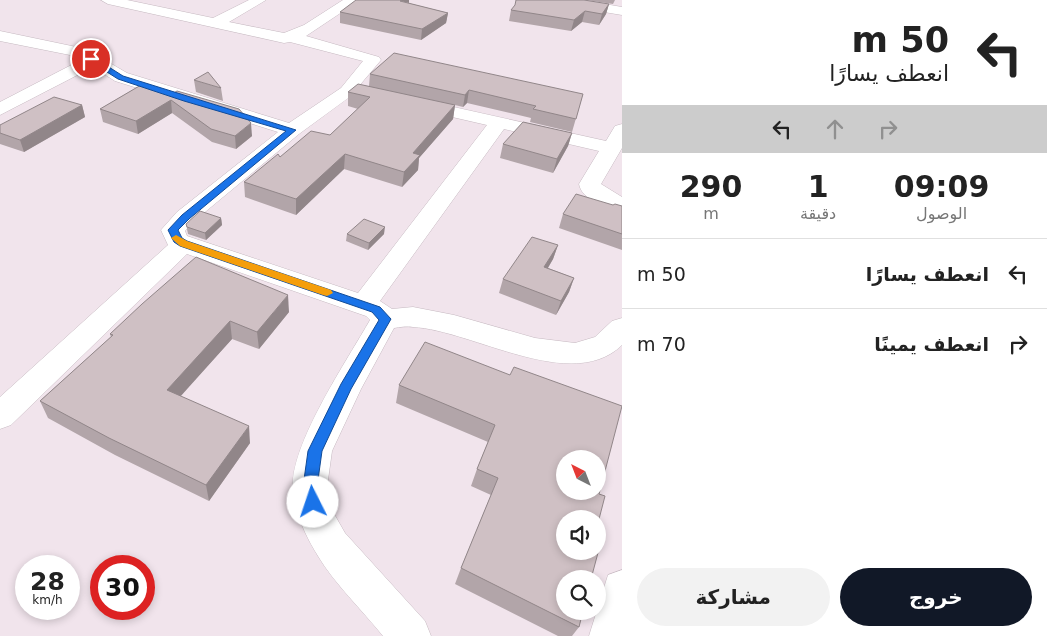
<!DOCTYPE html>
<html lang="ar">
<head>
<meta charset="utf-8">
<style>
	:root { --surface:#fff; --page:#f2f2f2; --text:#222; --muted:#767676; --line:#e0e0e0; --accent:#111827 }
	body { margin:0; font-family:"DejaVu Sans","Noto Naskh Arabic",sans-serif; background:var(--page); color:var(--text); direction:rtl; height:100vh; display:flex; flex-direction:column; font-size:19px; white-space:nowrap }
	* { box-sizing:border-box; margin:0 }
	p { font-size:16px; color:var(--muted) }
	.icon { flex:none; width:28px; height:28px; fill:none; stroke:currentColor; stroke-width:2; stroke-linecap:round; stroke-linejoin:round }
	.map { position:relative; flex:1; overflow:hidden; direction:ltr }
	.details { display:flex; flex-direction:column; background:var(--surface); width:425px }
	.details>* { flex:none }
	.top-card { background:#fff; color:var(--text); overflow:hidden }
	.needle { width:32px; rotate:318deg }
	.fabs { position:absolute; left:556px; top:450px; display:grid; gap:10px }
	.fabs a { display:grid; place-items:center; width:50px; height:50px; border-radius:50%; background:var(--surface); box-shadow:0 2px 8px #0003; font-size:25px }
	.speed { position:absolute; left:15px; top:555px; display:flex; gap:10px; font-size:25px; font-weight:700; text-align:center }
	.speed>* { display:grid; place-content:center; width:65px; height:65px; border-radius:50%; background:var(--surface); box-shadow:0 2px 8px #0003; line-height:1 }
	.speed small { font-size:12px; font-weight:400 }
	.speed .limit { border:8px solid #d22; background:#fff; color:#111 }
	.pin { position:absolute; display:grid; place-items:center; width:42px; height:42px; color:#fff; margin:-21px; border:2px solid #fff; border-radius:50%; box-shadow:0 1px 5px #0007 }
	.me { position:absolute; width:55px; margin:-28px; rotate:356deg; stroke-linejoin:round; filter:drop-shadow(0 0 4px #0008) }
	.turn { display:flex; align-items:center; gap:18px; height:105px; padding:0 15px; font-size:22px }
	.turn .icon { width:65px; height:65px; stroke-width:2.5 }
	.turn b { display:block; font-size:35px; line-height:42px }
	.lanes { display:flex; align-items:center; height:48px; padding:0 15px; background:#0003; justify-content:center; gap:25px; direction:ltr }
	.lanes .off { opacity:.35 }
	.eta { display:flex; justify-content:space-evenly; align-items:center; height:85px; text-align:center }
	.eta b { font-size:30px; font-weight:800; line-height:35px }
	.cta { display:flex; gap:10px; margin-top:auto; padding:10px 15px }
	.cta a { flex:1; height:58px; border-radius:30px; background:var(--accent); color:#fff; font-size:20px; font-weight:800; line-height:58px; text-align:center }
	.cta a+a { background:var(--page); color:var(--text) }
	ul { padding:0; list-style:none }
	li { display:flex; align-items:center; gap:15px; height:70px; padding:0 15px; border-top:1px solid var(--line) }
	li div { flex:1 }
	li b { display:block; font-size:19px }
	li em { font-style:normal }
	main { display:flex; flex:1; min-height:0 }
	.map>svg:first-child { display:block }
	.lines { fill:none; stroke-linecap:round; stroke-linejoin:round }
	.minor-casing { stroke:#c6b9c1; stroke-width:1 }
	.minor { fill:#fff; fill-rule:evenodd }
	.wall { fill:#b2a5a9 }
	.shaded-wall { fill:#918689 }
	.building { fill:#cfc0c4; stroke:#918689; fill-rule:evenodd }
	.route { fill:#1a73e8; stroke:#114b97 }
	.slow { fill:#f59e0b }
</style>
</head>
<body>
<main>
<section class="details">
<div class="top-card">
<div class="turn"><svg class="icon" aria-label="left" viewBox="0 0 24 24"><path d="M17 20v-9H6M10 6l-5 5 5 5"/></svg><div><b>50 m</b>انعطف يسارًا</div></div>
<div class="lanes"><svg class="icon" aria-label="left" viewBox="0 0 24 24"><path d="M17 20v-9H6M10 6l-5 5 5 5"/></svg><svg class="icon off" aria-label="ahead" viewBox="0 0 24 24"><path d="M12 20V5M6 11l6-6 6 6"/></svg><svg class="icon off" aria-label="right" viewBox="0 0 24 24"><path d="M7 20v-9h11M14 6l5 5-5 5"/></svg></div>
</div>
<div class="eta">
<div><b>09:09</b><p>الوصول</p></div>
<div><b>1</b><p>دقيقة</p></div>
<div><b>290</b><p>m</p></div>
</div>
<ul>
<li><svg class="icon" aria-label="left" viewBox="0 0 24 24"><path d="M17 20v-9H6M10 6l-5 5 5 5"/></svg><div><b>انعطف يسارًا</b></div><em>50 m</em></li>
<li><svg class="icon" aria-label="right" viewBox="0 0 24 24"><path d="M7 20v-9h11M14 6l5 5-5 5"/></svg><div><b>انعطف يمينًا</b></div><em>70 m</em></li>
</ul>
<div class="cta"><a>خروج</a><a>مشاركة</a></div>
</section>
<div class="map">
<svg width="622" height="636" viewBox="0 0 622 636">
	<rect width="100%" height="100%" fill="#f1e4ec"/>
	<g class="lines">
		<defs>
			<g id="minor">
				<path d="M101 0H127L213 18 249 0H266L229 22 284 33 304 25 343 0H360L306 36 379 57 381 60 359 86 606 141 615 126 622 124V148L601 184 622 197V211C607 207 582 201 579 184L599 151 504 129 380 301 392 309 413 307 454 315 535 338 575 343 595 337 612 321 622 318V345C572 394 472 330 413 327 407 326 400 327 394 328L361 389 332 451 327 487 333 512 345 533 425 621 431 636H383C363 611 334 583 318 556 305 535 295 513 293 489 289 446 348 359 370 320L366 316 187 254 11 425 0 429V397L168 245 161 230 177 212 278 132 115 81 93 67 0 115V102L81 60 75 56 0 41V31L86 49 127 73 289 123 341 88 363 61 290 42 284 43 108 4ZM351 96H361L487 125 358 293 187 236 185 231 193 222 299 134Z"/>
				<polygon points="549,0 581,0 622,7 622,15 556,4"/>
				<polygon points="622,570 622,636 589,636 608,575"/>
			</g>
		</defs>
		<use href="#minor" class="minor-casing"/>
		<use href="#minor" class="minor"/>
	</g>
	<g class="wall">
		<polygon points="586,0 615,0 613,4"/>
		<polygon points="408,3 448,13 446,23 421,40 340,23 340,12"/>
		<polygon points="609,4 606,14 599,25 582,22 571,31 509,21 511,10"/>
		<polygon points="370,74 583,94 572,132 530,122 531,118 467,103 463,107 455,105 453,119 419,158 418,170 402,187 344,169 296,215 245,197 244,182 280,157 330,135 358,109 348,106 348,92 369,86"/>
		<polygon points="194,80 221,88 223,101 196,92"/>
		<polygon points="141,85 252,136 236,149 212,142 172,113 138,134 103,122 100,109"/>
		<polygon points="82,105 85,117 24,152 0,144 0,125"/>
		<polygon points="572,133 568,146 553,173 500,158 503,144"/>
		<polygon points="613,205 622,206 622,250 559,228 563,214"/>
		<polygon points="221,218 222,225 206,240 188,234 186,224"/>
		<polygon points="347,234 384,234 368,250 346,241"/>
		<polygon points="558,245 553,259 548,268 574,278 569,292 556,315 499,293 503,279"/>
		<polygon points="289,312 259,349 232,339 180,396 250,443 209,501 115,455 48,418 40,401 111,337 110,334"/>
		<polygon points="510,375 565,519 579,627 572,636 558,636 455,584 461,568 491,495 471,486 477,469 488,442 396,403 399,385"/>
	</g>
	<g class="shaded-wall">
		<polygon points="402,0 409,0 409,3 400,1"/>
		<polygon points="609,4 606,14 599,25 602,14"/>
		<polygon points="585,11 582,22 571,31 574,20"/>
		<polygon points="448,13 446,23 421,40 422,29"/>
		<polygon points="469,90 467,103 463,107 465,95"/>
		<polygon points="171,100 172,113 138,134 136,121"/>
		<polygon points="82,105 85,117 24,152 20,140"/>
		<polygon points="455,105 453,119 419,158 418,170 402,187 404,172 413,153"/>
		<polygon points="251,123 252,136 236,149 235,136"/>
		<polygon points="572,133 568,146 553,173 557,159"/>
		<polygon points="345,154 344,169 296,215 296,199"/>
		<polygon points="221,218 222,225 206,240 205,233"/>
		<polygon points="385,227 384,234 368,250 369,243"/>
		<polygon points="558,245 553,259 540,281 544,267"/>
		<polygon points="574,278 569,292 556,315 561,301"/>
		<polygon points="288,295 289,312 259,349 257,332"/>
		<polygon points="230,321 232,339 171,407 167,390"/>
		<polygon points="249,426 250,443 209,501 206,485"/>
	</g>
	<g class="building">
		<polygon points="356,0 402,0 400,1 448,13 422,29 340,12"/>
		<polygon points="516,0 584,0 609,4 602,14 585,11 574,20 511,10 515,5"/>
		<polygon points="394,53 583,94 576,119 533,109 536,106 469,90 465,95 370,74"/>
		<polygon points="208,72 221,88 194,80"/>
		<polygon points="358,84 455,105 413,153 420,155 404,172 345,154 296,199 244,182 278,154 280,157 311,131 330,135 370,97 348,92"/>
		<polygon points="141,85 172,94 177,91 239,109 251,123 235,136 211,129 171,100 136,121 100,109"/>
		<polygon points="54,97 82,105 20,140 0,133 0,125"/>
		<polygon points="523,122 572,133 557,159 503,144"/>
		<polygon points="576,194 613,205 615,204 622,206 622,234 563,214"/>
		<polygon points="200,211 221,218 205,233 187,227 186,224"/>
		<polygon points="364,219 385,227 369,243 347,234"/>
		<polygon points="532,237 558,245 544,267 574,278 561,301 503,279"/>
		<polygon points="196,257 288,295 257,332 230,321 167,390 249,426 206,485 109,438 40,401 113,335 110,334 142,304"/>
		<path d="M425 342 510 375 514 367 622 406 599 494 605 496 598 523V519H565V551H598V548L599 549 591 579H565V611H583L579 627 461 568 498 478 477 469 495 425 399 385ZM565 459H598V491H565Z"/>
	</g>
	<polygon class="route" points="88,57 93,57 123,76 296,130 189,219 178,230 182,238 187,241 380,307 391,319 351,389 322,451 317,487 320,502 318,507 313,509 308,507 303,487 308,451 341,384 379,320 372,312 180,246 174,242 168,230 182,215 286,131 184,101 118,79 88,60"/>
	<polygon class="slow" points="176,235 187,241 331,290 333,293 327,296 323,295 180,246 171,238"/>
</svg>
<div class="fabs">
<a><svg class="needle" viewBox="-14 -14 28 28"><path d="M0-13l5 13h-10z" fill="#e53935"/><path d="M0 13l5-13h-10z" fill="#767676"/></svg></a>
<a><svg class="icon" aria-label="sound" viewBox="0 0 24 24"><path d="M4 9h4l5-4v14l-5-4H4zM17 9q2 3 0 6"/></svg></a>
<a><svg class="icon" aria-label="search" viewBox="0 0 24 24"><circle cx="10" cy="10" r="6"/><path d="M15 15l6 6"/></svg></a>
</div>
<div class="speed"><div>28<small>km/h</small></div><div class="limit">30</div></div>
<div class="pin" style="left:91px;top:59px;background:#d93025"><svg class="icon" aria-label="arrive" viewBox="0 0 24 24"><path d="M6 21V4h12l-3 4 3 4H6"/></svg></div>
<svg class="me" style="left:313px;top:502px" viewBox="-20 -20 40 40"><circle r="19" fill="#fff"/><path d="M0-13L10 11 0 6-10 11z" fill="#1a73e8"/></svg>
</div>
</main>
</body>
</html>
